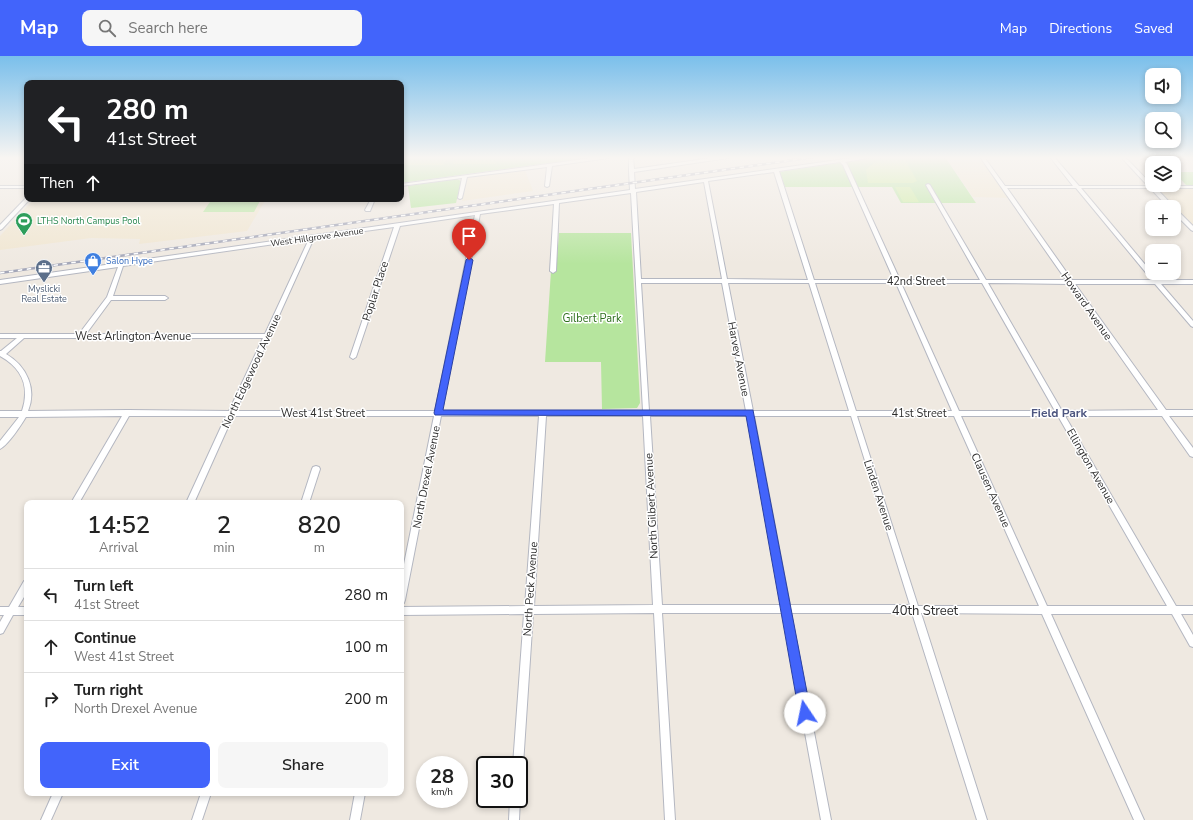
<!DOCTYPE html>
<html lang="en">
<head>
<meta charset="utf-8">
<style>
	:root { --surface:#fff; --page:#f6f6f6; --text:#222; --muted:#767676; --line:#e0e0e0; --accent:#4264fb }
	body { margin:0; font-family:"Nunito Sans",sans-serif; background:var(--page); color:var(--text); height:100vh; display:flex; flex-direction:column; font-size:15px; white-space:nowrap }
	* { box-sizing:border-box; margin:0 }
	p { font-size:13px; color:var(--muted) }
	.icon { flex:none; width:22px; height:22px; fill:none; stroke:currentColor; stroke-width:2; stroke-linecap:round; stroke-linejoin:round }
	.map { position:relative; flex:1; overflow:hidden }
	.drawer { position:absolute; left:24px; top:444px; width:380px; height:296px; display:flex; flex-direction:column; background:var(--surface); border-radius:8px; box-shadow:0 2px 6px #0003 }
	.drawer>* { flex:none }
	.hud { position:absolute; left:24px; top:24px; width:380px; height:122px; border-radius:8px; box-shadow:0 2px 6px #0003; background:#202124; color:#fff; overflow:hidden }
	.tools { position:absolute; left:1145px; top:12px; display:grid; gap:8px }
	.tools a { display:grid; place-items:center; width:36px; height:36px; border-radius:8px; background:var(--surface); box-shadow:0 2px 6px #0003; font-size:20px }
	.speed { position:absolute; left:416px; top:700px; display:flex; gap:8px; font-size:20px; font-weight:700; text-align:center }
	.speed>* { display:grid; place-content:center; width:52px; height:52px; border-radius:50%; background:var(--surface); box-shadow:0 2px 6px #0003; line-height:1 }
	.speed small { font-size:10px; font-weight:400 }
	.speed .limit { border:2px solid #111; border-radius:6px; background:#fff; color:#111 }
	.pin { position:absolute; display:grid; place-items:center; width:34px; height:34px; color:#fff; margin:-41px -17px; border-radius:50% 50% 50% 0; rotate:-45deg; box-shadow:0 0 4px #0007 }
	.pin .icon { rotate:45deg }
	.me { position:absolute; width:44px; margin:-22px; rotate:349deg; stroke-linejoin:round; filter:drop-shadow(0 0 3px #0008) }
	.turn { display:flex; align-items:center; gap:14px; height:84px; padding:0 16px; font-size:18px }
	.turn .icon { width:52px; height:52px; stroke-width:2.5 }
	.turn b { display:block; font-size:28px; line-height:34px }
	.then { display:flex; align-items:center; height:38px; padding:0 16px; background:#0003; gap:8px; font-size:15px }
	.eta { display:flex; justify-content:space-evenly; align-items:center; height:68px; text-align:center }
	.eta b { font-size:24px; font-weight:600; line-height:28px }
	.cta { display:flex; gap:8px; margin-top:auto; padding:8px 16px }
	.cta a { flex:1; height:46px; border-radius:8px; background:var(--accent); color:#fff; font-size:16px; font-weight:600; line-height:46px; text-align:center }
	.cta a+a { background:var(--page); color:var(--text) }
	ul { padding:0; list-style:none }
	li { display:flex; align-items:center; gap:12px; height:52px; padding:0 16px; border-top:1px solid var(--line) }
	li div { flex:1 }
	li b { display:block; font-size:15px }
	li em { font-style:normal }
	header { display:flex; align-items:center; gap:24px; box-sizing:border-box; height:56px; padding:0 20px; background:var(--accent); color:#fff }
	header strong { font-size:19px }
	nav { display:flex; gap:22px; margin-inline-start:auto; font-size:14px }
	.search { width:280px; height:36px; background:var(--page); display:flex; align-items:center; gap:10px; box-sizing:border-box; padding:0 14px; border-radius:8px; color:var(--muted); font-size:15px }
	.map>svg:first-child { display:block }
	.education { fill:#f0e6d1 }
	.green { fill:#b6e59e }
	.pitch { fill:#c9ec9a }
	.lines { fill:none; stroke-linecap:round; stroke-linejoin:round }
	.minor-casing { stroke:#b4b7c1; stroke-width:2 }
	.minor { fill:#fff; fill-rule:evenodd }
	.rail-casing { stroke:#a3a6b8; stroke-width:2.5 }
	.rail { stroke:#fff; stroke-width:1.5; stroke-dasharray:4.5; stroke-linecap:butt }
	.route { fill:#4264fb; stroke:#2b41a3 }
	.labels { text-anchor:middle; stroke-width:3; stroke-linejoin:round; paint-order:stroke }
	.far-leisure-label { font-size:9px; fill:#27864d; stroke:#fff; text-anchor:start }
	.far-street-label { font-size:9px; fill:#2e2e2e; stroke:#fff }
	.far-shop-label { font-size:9px; fill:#366cbe; stroke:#fff; text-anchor:start }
	.far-service-label { font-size:9px; fill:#4e5e75; stroke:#fff }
	.street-label { font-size:11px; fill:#2e2e2e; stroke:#fff }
	.park-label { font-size:11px; fill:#2c6e1b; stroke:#fff }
	.neighbourhood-label { font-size:12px; font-weight:bold; fill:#4d5680; stroke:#fff }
	.near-street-label { font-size:13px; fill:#2e2e2e; stroke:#fff }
</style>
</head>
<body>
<header>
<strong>Map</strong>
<div class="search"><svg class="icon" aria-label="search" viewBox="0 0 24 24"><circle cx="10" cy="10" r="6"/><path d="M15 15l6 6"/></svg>Search here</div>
<nav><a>Map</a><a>Directions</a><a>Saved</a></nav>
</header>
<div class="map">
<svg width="1193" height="764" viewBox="0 0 1193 764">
	<rect width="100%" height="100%" fill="#efe9e1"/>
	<g class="education">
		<polygon points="945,101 981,101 1010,142 973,141"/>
		<polygon points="525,114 533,135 462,145 467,122"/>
		<polygon points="1154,132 1193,132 1193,172 1174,151"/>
		<polygon points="34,143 266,143 247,175 139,188 140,183 91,182 0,194 0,180"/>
	</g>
	<g class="green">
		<polygon points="401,101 594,101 401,127"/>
		<polygon points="877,101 945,101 976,147 901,147 892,131 785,131 779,116"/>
		<polygon points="1174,116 1193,116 1193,129 1186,129"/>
		<polygon points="457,123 461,125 456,147 411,152 408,130"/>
		<polygon points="212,143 261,143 254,156 203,156"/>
		<polygon points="559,177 631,177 640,347 637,352 602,353 601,306 545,306 551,215 556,215"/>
	</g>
	<g class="pitch">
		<polygon points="402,101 446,101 444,109 401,109"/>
		<polygon points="455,101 498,101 496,108 453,108"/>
		<path d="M904 102 917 125 913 127H868L866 114C875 103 890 102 904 102Z"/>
		<polygon points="895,131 910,131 919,146 903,146"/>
	</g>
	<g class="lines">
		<defs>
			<g id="minor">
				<polygon points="599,101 610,101 608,102 552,110 549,130 547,131 545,130 547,111 467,121 462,142 460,143 458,142 462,122 401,130 401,128"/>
				<path d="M629 101H633L634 113 719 101H730L728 102 634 116 635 133 859 101H870L868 102 845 106 847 108 900 224H980L926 129 928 128 930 129 986 224H1066L980 101H984L1005 130H1073L1050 101H1054L1079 130H1148L1121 101H1125L1153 130H1193V132H1156L1174 151H1168L1150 132H1081L1158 224H1193V228H1161L1193 265V271L1191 270 1155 228H1075L1166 354H1193V360H1169L1193 392V401L1190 400 1162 360H1065L1176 550H1193V558H1181L1193 579V591L1190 590 1172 558H1051L1144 764H1134L1042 558 921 557 987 764H977L912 557H791L831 764H821L783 557H662L675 764H665L654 557 533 558 523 709 521 712 519 713V709H513L524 558 401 559V551L525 550 539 360H441L405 544 404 547 401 548V523L434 360H233L194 447H186L226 360H129L79 447H71L122 360 26 361C21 369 9 388 0 393V385L19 361H0V355H22C30 331 22 312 0 300V295H1L17 282H0V278H79L107 241 118 211 0 228V224L630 134 629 115ZM840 106 843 109 894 224H814L779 115ZM774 116 808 224 727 223 708 125ZM704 126 722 223H641L636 136ZM1007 132H1076L1152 224H1072ZM631 137 643 355H442L480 158 554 148 550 215 553 217 556 215 559 147ZM475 159 435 355H236L314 182 394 171 350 301 353 303 356 301 400 170ZM309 183 265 278H86L111 244H165L168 242 165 240H113L123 210ZM641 227H722L746 355H649ZM728 227H809L849 355H753ZM815 227H896L952 355H856ZM901 227H982L1055 355H959ZM988 227 1069 228 1158 354 1062 355ZM24 282H263L229 355 128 354 28 355C37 333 27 310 6 298ZM546 360H643L653 549 534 550ZM650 360H747L781 549H662ZM754 360H851L910 549H790ZM857 360H954L1039 550H918ZM961 360H1058L1167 550H1047Z"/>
				<rect x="0" y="130" width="27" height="2"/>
				<polygon points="26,142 30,143 2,173 0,174 0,169"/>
				<polygon points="371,143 375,143 370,155 366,155 365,154"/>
				<polygon points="1174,152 1176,153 1193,170 1193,175 1191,174 1174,157"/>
				<polygon points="316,410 319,411 320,413 309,447 301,447 312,413 313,411"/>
				<polygon points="27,524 27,536 18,551 27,551 27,559 13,559 3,577 0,578 0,566 4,559 0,559 0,551 9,551 24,525"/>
				<polygon points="53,737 63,737 51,764 41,764"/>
				<polygon points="201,737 211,737 202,764 192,764"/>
				<polygon points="355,737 365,737 360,764 350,764"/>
				<polygon points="519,740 520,743 519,764 509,764 510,743 519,743"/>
			</g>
		</defs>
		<use href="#minor" class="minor-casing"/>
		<use href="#minor" class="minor"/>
		<defs>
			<polyline id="rail" points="0,217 814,101"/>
		</defs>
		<use href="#rail" class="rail-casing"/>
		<use href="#rail" class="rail"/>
	</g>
	<linearGradient id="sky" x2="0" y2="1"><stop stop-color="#7abfeb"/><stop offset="0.49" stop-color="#f8f5f2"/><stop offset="1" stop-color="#f8f5f2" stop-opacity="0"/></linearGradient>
	<rect width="1193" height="208" fill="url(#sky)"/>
	<polygon class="route" points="469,201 473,204 443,354 753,354 811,657 810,661 805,663 801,661 799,657 746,360 435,359 434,357 466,204"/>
	<defs>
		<symbol id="stadium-pin" viewBox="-11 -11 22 30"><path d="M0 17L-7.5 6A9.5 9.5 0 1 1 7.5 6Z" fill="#2e9e5b" stroke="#fff"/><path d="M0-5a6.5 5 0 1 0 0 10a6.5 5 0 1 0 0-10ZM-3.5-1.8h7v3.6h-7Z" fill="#fff"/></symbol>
		<symbol id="shop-pin" viewBox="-11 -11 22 30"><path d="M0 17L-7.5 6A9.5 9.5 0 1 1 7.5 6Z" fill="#3f7fe0" stroke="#fff"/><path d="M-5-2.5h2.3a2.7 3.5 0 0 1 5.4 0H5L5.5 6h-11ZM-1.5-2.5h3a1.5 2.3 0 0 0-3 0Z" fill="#fff"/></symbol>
		<symbol id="office-pin" viewBox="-11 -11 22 30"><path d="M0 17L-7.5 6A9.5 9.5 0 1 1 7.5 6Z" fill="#5c6f8a" stroke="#fff"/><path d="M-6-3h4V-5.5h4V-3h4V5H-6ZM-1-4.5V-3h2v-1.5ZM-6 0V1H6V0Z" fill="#fff"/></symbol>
	</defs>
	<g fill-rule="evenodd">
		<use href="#stadium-pin" x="14" y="155" width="20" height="27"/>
		<use href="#shop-pin" x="83" y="195" width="20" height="27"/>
		<use href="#office-pin" x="34" y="202" width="20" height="27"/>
	</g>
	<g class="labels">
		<g class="far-leisure-label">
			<text x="37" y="168">LTHS North Campus Pool</text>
		</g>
		<g class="far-street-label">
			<text transform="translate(317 181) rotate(-8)" y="3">West Hillgrove Avenue</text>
		</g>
		<g class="far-shop-label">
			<text x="106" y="208">Salon Hype</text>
		</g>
		<g class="far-service-label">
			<text x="44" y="236">Myslicki<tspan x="44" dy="10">Real Estate</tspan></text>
		</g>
		<g class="street-label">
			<text x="916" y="229">42nd Street</text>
			<text transform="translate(375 235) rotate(-72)" y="4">Poplar Place</text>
			<text transform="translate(1087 250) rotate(55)" y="4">Howard Avenue</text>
			<text x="133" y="284">West Arlington Avenue</text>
			<text transform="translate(739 303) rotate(79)" y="4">Harvey Avenue</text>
			<text transform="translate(251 315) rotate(-65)" y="4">North Edgewood Avenue</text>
			<text x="323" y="361">West 41st Street</text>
			<text x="919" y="361">41st Street</text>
			<text transform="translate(1091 410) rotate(60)" y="4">Ellington Avenue</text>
			<text transform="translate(426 421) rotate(-79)" y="4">North Drexel Avenue</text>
			<text transform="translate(991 434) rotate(66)" y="4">Clausen Avenue</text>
			<text transform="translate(879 439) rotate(72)" y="4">Linden Avenue</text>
			<text transform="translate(651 450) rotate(-93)" y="4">North Gilbert Avenue</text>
			<text transform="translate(530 533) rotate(-86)" y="4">North Peck Avenue</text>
		</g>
		<g class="park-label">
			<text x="592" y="266">Gilbert Park</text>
		</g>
		<g class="neighbourhood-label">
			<text x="1059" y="361">Field Park</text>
		</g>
		<g class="near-street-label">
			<text x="925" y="559">40th Street</text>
		</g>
	</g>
</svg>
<div class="tools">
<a><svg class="icon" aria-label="sound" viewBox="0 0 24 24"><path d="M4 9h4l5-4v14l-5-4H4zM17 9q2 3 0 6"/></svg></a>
<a><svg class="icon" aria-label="search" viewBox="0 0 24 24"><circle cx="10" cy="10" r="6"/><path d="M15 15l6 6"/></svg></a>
<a><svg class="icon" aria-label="layers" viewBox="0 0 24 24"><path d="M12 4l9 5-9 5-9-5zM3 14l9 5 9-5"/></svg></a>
<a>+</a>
<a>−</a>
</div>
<div class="speed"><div>28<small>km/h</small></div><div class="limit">30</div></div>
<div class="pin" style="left:469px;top:204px;background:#d93025"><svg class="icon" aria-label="arrive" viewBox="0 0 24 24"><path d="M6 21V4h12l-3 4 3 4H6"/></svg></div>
<svg class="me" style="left:805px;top:657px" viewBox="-20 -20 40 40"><circle r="19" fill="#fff"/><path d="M0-13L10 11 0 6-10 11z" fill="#4264fb"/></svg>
<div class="hud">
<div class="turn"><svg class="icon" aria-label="left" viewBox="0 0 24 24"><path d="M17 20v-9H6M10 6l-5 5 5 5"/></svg><div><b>280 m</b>41st Street</div></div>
<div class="then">Then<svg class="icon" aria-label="ahead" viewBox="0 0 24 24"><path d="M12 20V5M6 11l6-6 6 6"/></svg></div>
</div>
<section class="drawer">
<div class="eta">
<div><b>14:52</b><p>Arrival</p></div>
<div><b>2</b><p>min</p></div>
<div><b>820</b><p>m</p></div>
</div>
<ul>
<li><svg class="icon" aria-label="left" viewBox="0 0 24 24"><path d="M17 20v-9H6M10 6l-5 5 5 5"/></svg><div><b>Turn left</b><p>41st Street</p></div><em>280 m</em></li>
<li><svg class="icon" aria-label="ahead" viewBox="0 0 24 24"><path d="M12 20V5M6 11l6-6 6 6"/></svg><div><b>Continue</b><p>West 41st Street</p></div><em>100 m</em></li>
<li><svg class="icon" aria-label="right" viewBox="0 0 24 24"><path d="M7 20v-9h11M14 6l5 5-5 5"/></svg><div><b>Turn right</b><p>North Drexel Avenue</p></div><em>200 m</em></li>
</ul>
<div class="cta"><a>Exit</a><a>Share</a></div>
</section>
</div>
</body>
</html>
